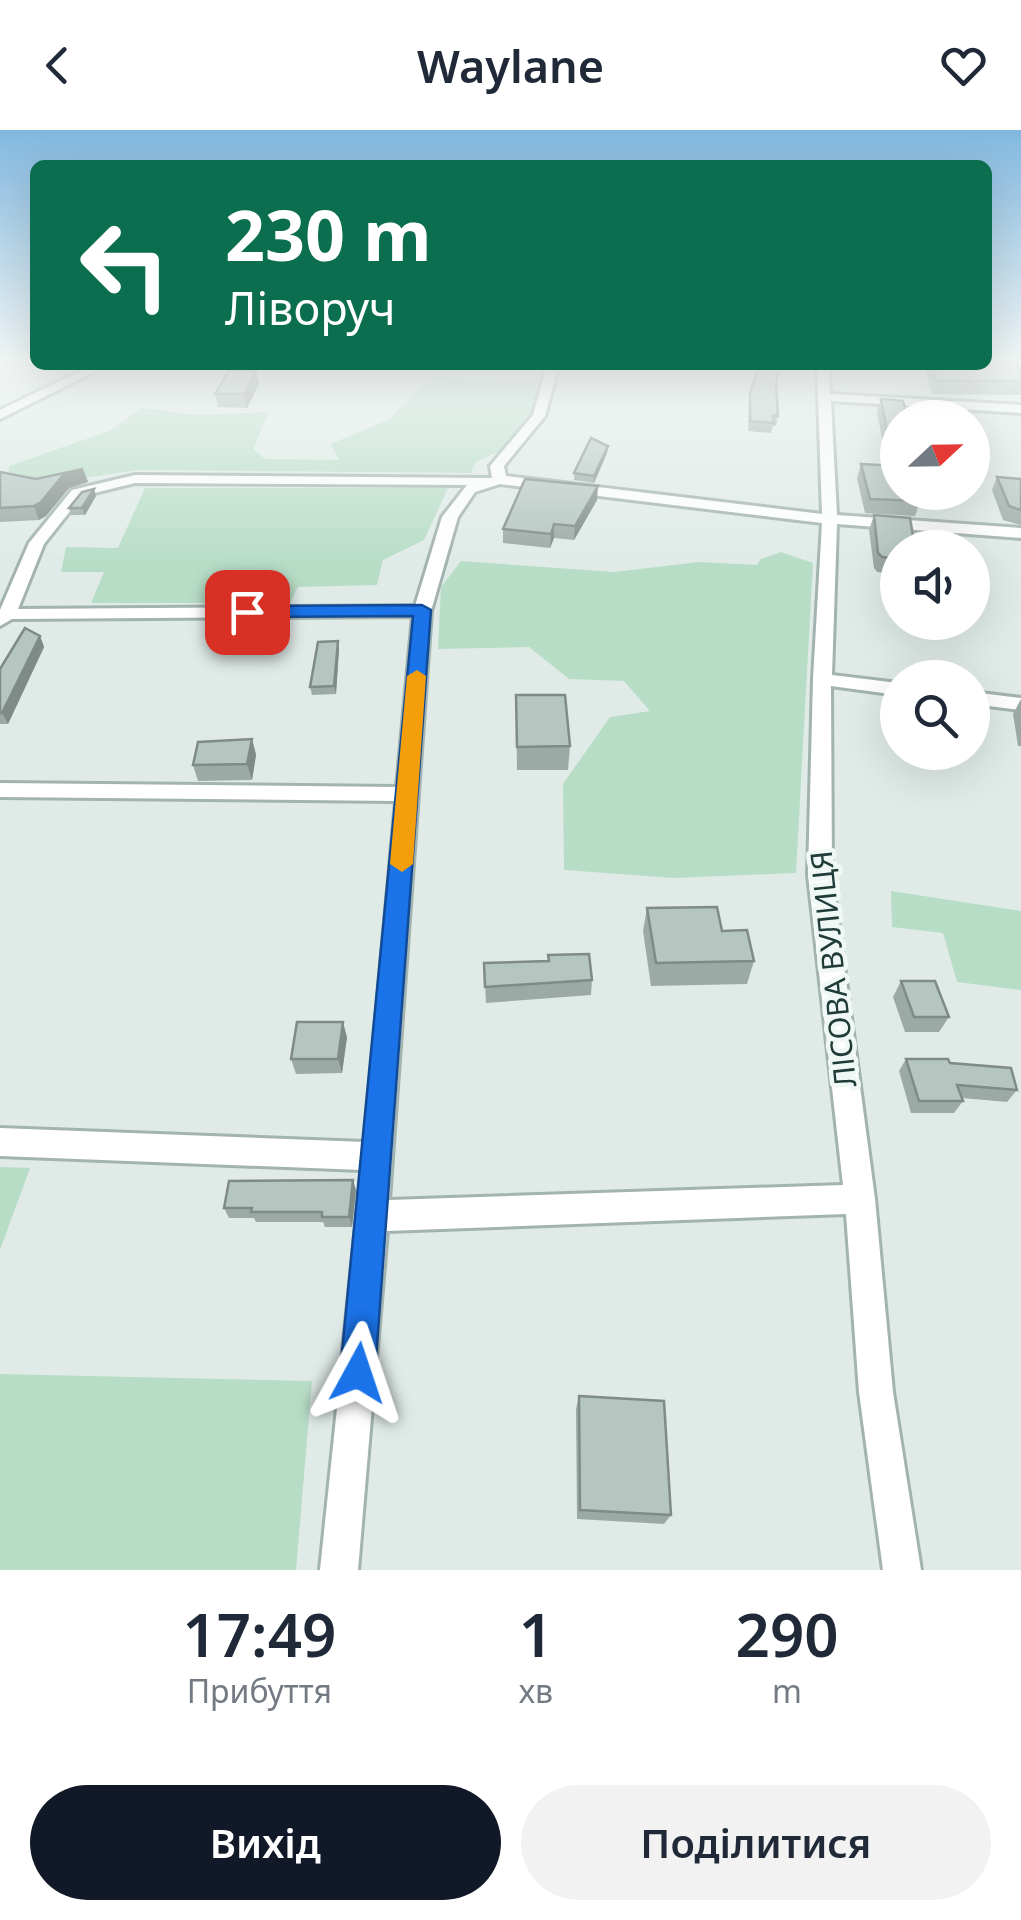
<!DOCTYPE html>
<html lang="uk">
<head>
<meta charset="utf-8">
<style>
	:root { --surface:#fff; --page:#f2f2f3; --text:#1f2937; --muted:#747a83; --accent:#111827 }
	body { margin:0; font-family:"Noto Sans",sans-serif; background:var(--page); color:var(--text); height:100vh; display:flex; flex-direction:column; font-size:38px; white-space:nowrap }
	* { box-sizing:border-box; margin:0 }
	p { font-size:32px; color:var(--muted) }
	.icon { flex:none; width:55px; height:55px; fill:none; stroke:currentColor; stroke-width:2; stroke-linecap:round; stroke-linejoin:round }
	.map { position:relative; height:1440px; overflow:hidden }
	.side { display:flex; flex-direction:column; background:var(--surface); flex:1 }
	.side>* { flex:none }
	.banner { position:absolute; left:30px; top:30px; width:962px; height:210px; border-radius:15px; box-shadow:0 10px 40px #0002; background:#0b6e4f; color:#fff; overflow:hidden }
	.needle { width:65px; rotate:68deg }
	.buttons { position:absolute; left:880px; top:270px; display:grid; gap:20px }
	.buttons a { display:grid; place-items:center; width:110px; height:110px; border-radius:50%; background:var(--surface); box-shadow:0 10px 40px #0002; font-size:50px }
	.pin { position:absolute; display:grid; place-items:center; width:85px; height:85px; color:#fff; margin:-42px; border-radius:20px; box-shadow:0 5px 15px #0006 }
	.me { position:absolute; width:110px; margin:-55px; rotate:5deg; stroke-linejoin:round; filter:drop-shadow(0 0 8px #0008) }
	.turn { display:flex; align-items:center; gap:35px; height:210px; padding:0 30px; font-size:45px }
	.turn .icon { width:130px; height:130px; stroke-width:2.5 }
	.turn b { display:block; font-size:70px; line-height:85px }
	.eta { display:flex; justify-content:space-evenly; align-items:center; height:170px; text-align:center }
	.eta b { font-size:60px; font-weight:600; line-height:70px }
	.cta { display:flex; gap:20px; margin-top:auto; padding:20px 30px }
	.cta a { flex:1; height:115px; border-radius:60px; background:var(--accent); color:#fff; font-size:40px; font-weight:600; line-height:115px; text-align:center }
	.cta a+a { background:var(--page); color:var(--text) }
	header { display:flex; justify-content:space-between; align-items:center; height:130px; padding:0 30px; background:var(--surface); font-size:45px; font-weight:600 }
	.map>svg:first-child { display:block }
	.green { fill:#b8ddc7 }
	.lines { fill:none; stroke-linecap:round; stroke-linejoin:round }
	.minor-casing { stroke:#a3b3b0; stroke-width:6 }
	.minor { fill:#fff; fill-rule:evenodd }
	.wall { fill:#9caaa6 }
	.shaded-wall { fill:#7f8b87 }
	.building { fill:#b5c6c1; stroke:#7f8b87; stroke-width:2.5 }
	.route { fill:#1a73e8; stroke:#114b97; stroke-width:2.5 }
	.slow { fill:#f59e0b }
	.labels { text-anchor:middle; stroke-width:9; stroke-linejoin:round; paint-order:stroke }
	.street-label { font-size:30px; fill:#203c38; stroke:#f0f8f5 }
</style>
</head>
<body>
<header><svg class="icon" aria-label="back" viewBox="0 0 24 24"><path d="M15 5l-7 7 7 7"/></svg>Waylane<svg class="icon" aria-label="heart" viewBox="0 0 24 24"><path d="M12 20l-8-8c-3-5 5-10 8-4 3-6 11-1 8 4z"/></svg></header>
<div class="map">
<svg width="1021" height="1440" viewBox="0 0 1021 1440">
	<rect width="100%" height="100%" fill="#e0ebe8"/>
	<g class="green">
		<polygon points="433,247 542,252 541,277 498,322 476,332 471,343 138,340 8,359 9,336 109,301 142,278 196,285 269,282 253,319 265,329 339,330 331,314 389,289"/>
		<polygon points="145,358 448,358 424,410 383,430 377,455 298,457 290,473 91,473 104,442 61,442 66,417 118,418"/>
		<polygon points="781,422 813,433 796,743 674,748 564,740 563,654 610,587 650,581 624,551 569,549 529,517 438,519 441,457 461,431 614,442 699,432 757,435 761,429"/>
		<polygon points="891,761 1021,781 1021,860 957,852 943,803 892,797"/>
		<polygon points="0,1037 30,1038 0,1120"/>
		<polygon points="0,1244 312,1251 296,1440 0,1440"/>
	</g>
	<g class="lines">
		<defs>
			<g id="minor">
				<polygon points="93,235 108,235 0,289 0,280"/>
				<path d="M547 235H559L545 286 504 336 506 346 822 384 817 235H829L830 264 1021 275V283L831 271 837 385 1021 398V408L837 394 832 545 898 553V565L831 556 832 745 875 1069 893 1262 921 1440H883L859 1262 846 1084 387 1101 358 1440H320L362 1040 0 1026V998L365 1012 396 671 0 667V653L397 657 413 486 12 489 0 496V480L29 413 72 360 135 345 492 348 490 336 533 285ZM135 353 467 355 442 387 415 476 18 479 44 414 82 366ZM500 354 822 393 813 549 808 745 843 1055 389 1070 431 481 458 387 475 362Z"/>
				<polygon points="972,562 1021,568 1021,580 972,574"/>
			</g>
		</defs>
		<use href="#minor" class="minor-casing"/>
		<use href="#minor" class="minor"/>
	</g>
	<g class="wall">
		<polygon points="923,235 988,235 1021,241 1021,265 932,264"/>
		<polygon points="256,241 259,254 247,278 218,277 215,264"/>
		<polygon points="776,254 778,286 776,296 773,296 771,303 748,301 750,263"/>
		<polygon points="881,269 898,288 898,325 885,324 877,282"/>
		<polygon points="607,323 594,353 574,350 574,343"/>
		<polygon points="861,334 920,371 915,386 865,383 857,348"/>
		<polygon points="83,339 88,352 69,358 46,386 39,390 0,392 0,342 36,349"/>
		<polygon points="997,347 1021,349 1021,395 1003,390 992,360"/>
		<polygon points="96,366 85,385 71,385 69,378"/>
		<polygon points="597,370 574,410 554,408 550,418 503,413 503,399"/>
		<polygon points="874,385 898,418 898,445 877,442 874,438 869,400"/>
		<polygon points="40,506 44,517 8,594 0,594 0,539"/>
		<polygon points="339,519 336,564 312,565 310,557"/>
		<polygon points="516,565 570,616 568,640 517,640"/>
		<polygon points="1021,569 1021,616 1018,616 1013,584"/>
		<polygon points="252,609 256,625 252,650 198,651 193,635"/>
		<polygon points="647,778 722,801 754,831 747,854 651,856 643,801"/>
		<polygon points="484,833 592,850 591,865 486,873"/>
		<polygon points="901,851 949,887 939,902 905,902 893,867"/>
		<polygon points="347,907 342,943 296,944 291,929"/>
		<polygon points="906,929 950,933 1017,960 1007,972 962,968 963,971 954,983 911,983 899,941"/>
		<polygon points="356,1060 352,1097 325,1097 323,1092 256,1092 254,1088 229,1088 224,1078"/>
		<polygon points="579,1266 671,1385 664,1394 577,1389 576,1279"/>
	</g>
	<g class="shaded-wall">
		<polygon points="256,241 259,254 247,278 244,264"/>
		<polygon points="608,316 607,323 594,353 594,346"/>
		<polygon points="83,339 88,352 69,358 46,386 39,390 34,376 64,344"/>
		<polygon points="598,356 597,370 574,410 575,396"/>
		<polygon points="94,359 96,366 85,385 82,378"/>
		<polygon points="554,394 554,408 550,418 551,404"/>
		<polygon points="40,506 44,517 8,594 2,583"/>
		<polygon points="338,511 339,519 336,564 334,556"/>
		<polygon points="252,609 256,625 252,650 247,634"/>
		<polygon points="343,892 347,907 342,943 338,929"/>
		<polygon points="353,1050 356,1060 352,1097 349,1087"/>
	</g>
	<g class="building">
		<polygon points="988,230 1014,230 1021,241 1021,251 936,251 931,235 988,235"/>
		<polygon points="759,235 780,235 776,253 778,286 773,285 774,293 750,291 750,263"/>
		<polygon points="229,240 256,241 244,264 215,264"/>
		<polygon points="881,269 903,271 907,288 898,288 898,312 889,312"/>
		<polygon points="591,308 608,316 594,346 574,343"/>
		<polygon points="861,334 898,336 898,362 917,362 920,371 870,369"/>
		<polygon points="83,339 64,344 41,372 34,376 0,378 0,342 36,349"/>
		<polygon points="997,347 1021,349 1021,380 1009,376"/>
		<polygon points="525,349 598,356 575,396 554,394 551,404 503,399"/>
		<polygon points="94,359 82,378 69,378 82,362"/>
		<polygon points="874,385 910,388 915,418 898,418 898,429 882,427 878,423"/>
		<polygon points="25,498 40,506 2,583 0,583 0,539"/>
		<polygon points="338,511 334,556 310,557 318,512"/>
		<polygon points="516,565 565,565 570,616 517,617"/>
		<polygon points="252,609 247,634 193,635 198,612"/>
		<polygon points="717,777 722,801 747,800 754,831 656,833 647,778"/>
		<polygon points="589,824 592,850 485,857 484,833 549,831 548,825"/>
		<polygon points="901,851 935,851 949,887 914,887"/>
		<polygon points="297,892 343,892 338,929 291,929"/>
		<polygon points="906,929 948,929 950,933 1011,938 1017,960 957,955 963,971 919,971"/>
		<polygon points="353,1050 349,1087 322,1087 322,1082 251,1082 252,1078 224,1078 229,1051"/>
		<polygon points="579,1266 664,1271 671,1385 580,1380"/>
	</g>
	<linearGradient id="sky" x2="0" y2="1"><stop stop-color="#81b8df"/><stop offset="0.53" stop-color="#f1f6f5"/><stop offset="1" stop-color="#f1f6f5" stop-opacity="0"/></linearGradient>
	<rect width="1021" height="432" fill="url(#sky)"/>
	<polygon class="route" points="422,475 431,480 375,1243 370,1255 358,1261 345,1255 340,1243 413,486 247,487 238,482 247,476"/>
	<polygon class="slow" points="417,540 426,546 413,734 402,742 390,734 407,546"/>
	<g class="labels">
		<g class="street-label">
			<text transform="translate(834 839) rotate(-96)" y="10">ЛІСОВА ВУЛИЦЯ</text>
		</g>
	</g>
</svg>
<div class="buttons">
<a><svg class="needle" viewBox="-14 -14 28 28"><path d="M0-13l5 13h-10z" fill="#e53935"/><path d="M0 13l5-13h-10z" fill="#747a83"/></svg></a>
<a><svg class="icon" aria-label="sound" viewBox="0 0 24 24"><path d="M4 9h4l5-4v14l-5-4H4zM17 9q2 3 0 6"/></svg></a>
<a><svg class="icon" aria-label="search" viewBox="0 0 24 24"><circle cx="10" cy="10" r="6"/><path d="M15 15l6 6"/></svg></a>
</div>
<div class="pin" style="left:247px;top:482px;background:#d93025"><svg class="icon" aria-label="arrive" viewBox="0 0 24 24"><path d="M6 21V4h12l-3 4 3 4H6"/></svg></div>
<svg class="me" style="left:358px;top:1243px" viewBox="-20 -20 40 40"><path d="M0-17L14 15 0 8-14 15z" fill="#1a73e8" stroke="#fff" stroke-width="4"/></svg>
<div class="banner">
<div class="turn"><svg class="icon" aria-label="left" viewBox="0 0 24 24"><path d="M17 20v-9H6M10 6l-5 5 5 5"/></svg><div><b>230 m</b>Ліворуч</div></div>
</div>
</div>
<section class="side">
<div class="eta">
<div><b>17:49</b><p>Прибуття</p></div>
<div><b>1</b><p>хв</p></div>
<div><b>290</b><p>m</p></div>
</div>
<div class="cta"><a>Вихід</a><a>Поділитися</a></div>
</section>
</body>
</html>
